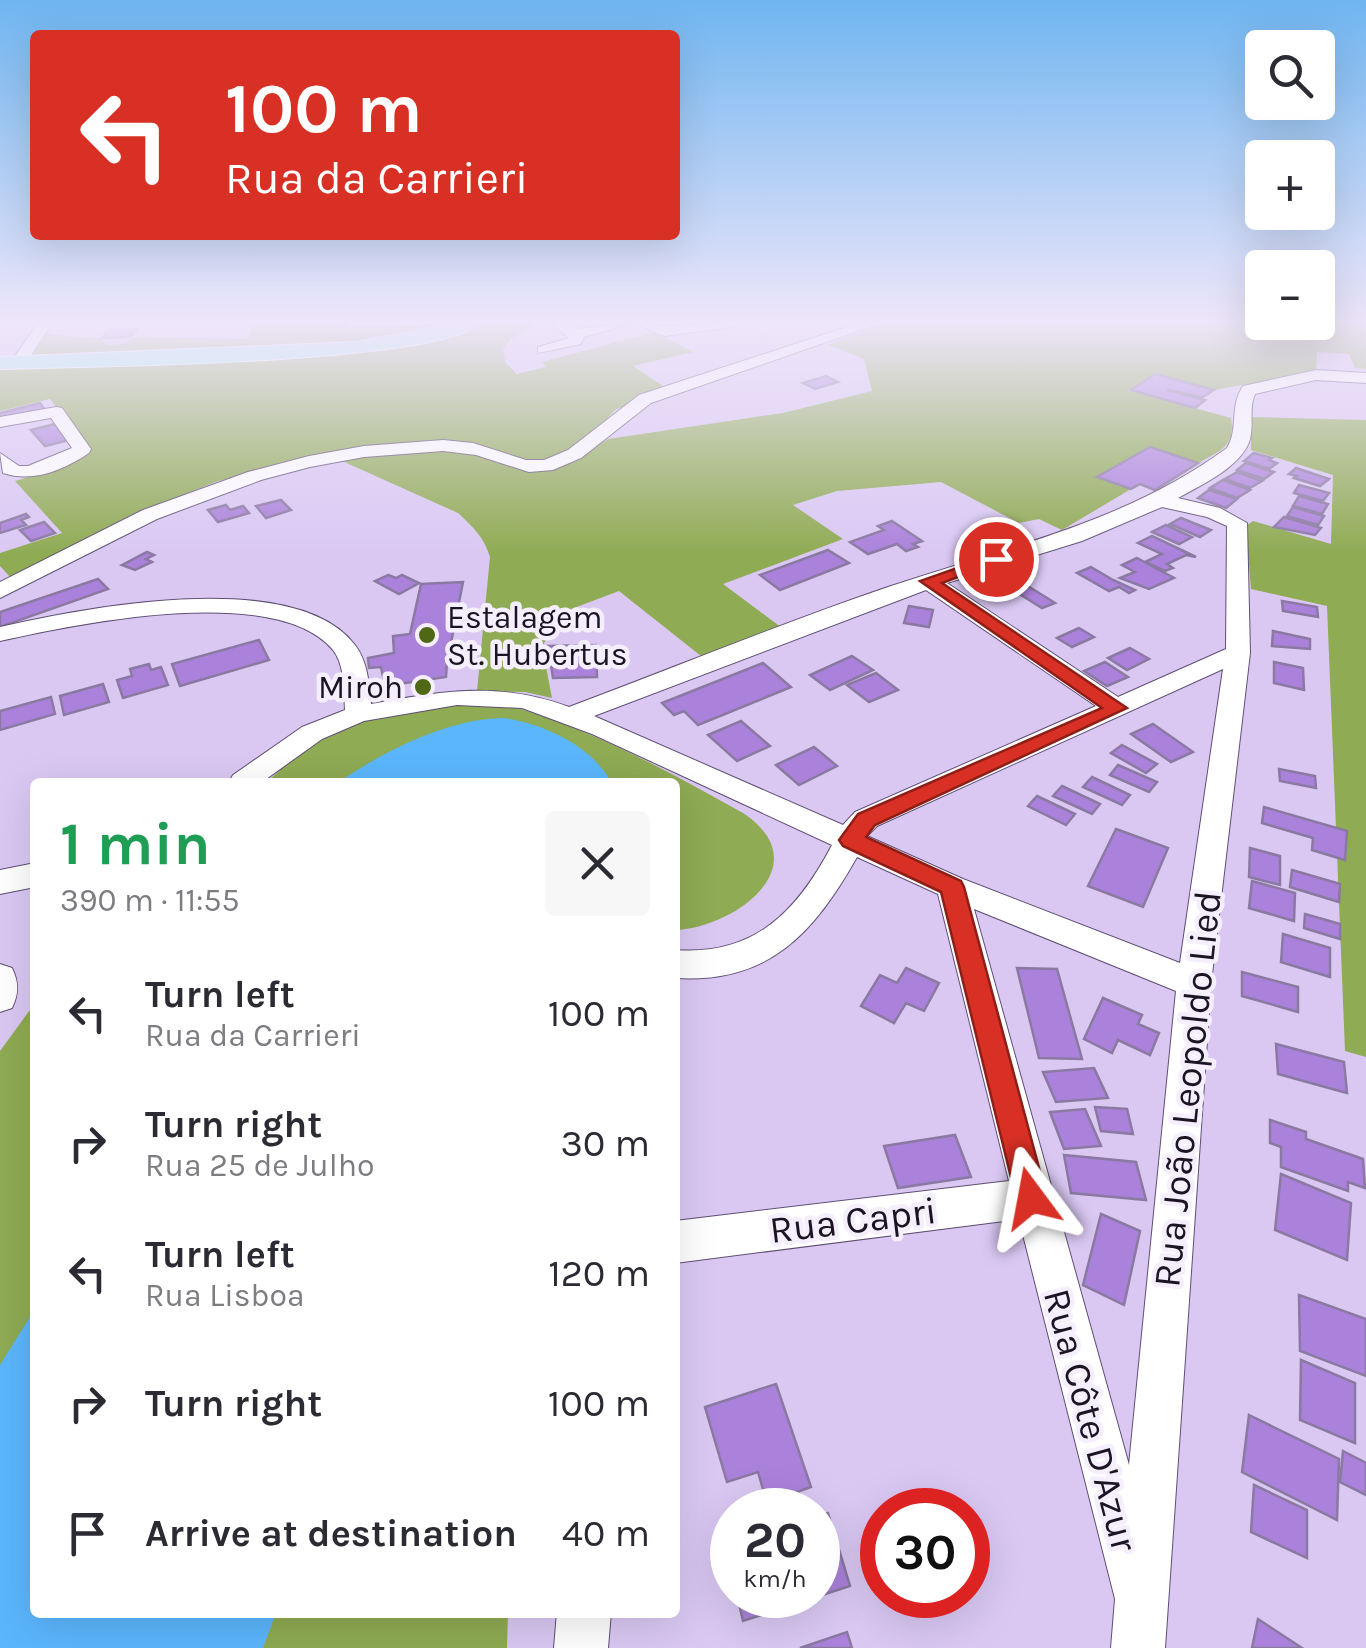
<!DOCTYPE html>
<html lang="en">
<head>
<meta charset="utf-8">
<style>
	:root { --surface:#fff; --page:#f7f7f7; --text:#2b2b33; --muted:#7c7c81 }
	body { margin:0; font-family:Karla,sans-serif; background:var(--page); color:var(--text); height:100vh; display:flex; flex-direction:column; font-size:38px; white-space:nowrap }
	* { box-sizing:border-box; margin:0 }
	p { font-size:32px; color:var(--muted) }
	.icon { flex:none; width:55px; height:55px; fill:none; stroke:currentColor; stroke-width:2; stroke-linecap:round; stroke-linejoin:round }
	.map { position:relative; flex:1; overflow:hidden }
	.sheet { position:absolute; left:30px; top:778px; width:650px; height:840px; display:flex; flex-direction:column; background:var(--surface); border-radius:10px; box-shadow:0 10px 40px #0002 }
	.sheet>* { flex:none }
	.guide { position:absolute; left:30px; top:30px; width:650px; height:210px; border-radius:10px; box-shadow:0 10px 40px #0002; background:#d93025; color:#fff; overflow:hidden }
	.fabs { position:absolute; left:1245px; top:30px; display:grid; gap:20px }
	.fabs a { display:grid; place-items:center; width:90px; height:90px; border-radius:10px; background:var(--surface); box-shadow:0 10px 40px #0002; font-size:50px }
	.speed { position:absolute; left:710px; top:1488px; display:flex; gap:20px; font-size:50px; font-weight:700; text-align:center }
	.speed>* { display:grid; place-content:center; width:130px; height:130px; border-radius:50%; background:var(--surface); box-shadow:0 10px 40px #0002; line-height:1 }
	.speed small { font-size:25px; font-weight:400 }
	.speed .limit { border:15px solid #d22; background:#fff; color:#111 }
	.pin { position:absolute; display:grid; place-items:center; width:85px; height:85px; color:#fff; margin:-42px; border:5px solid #fff; border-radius:50%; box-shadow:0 2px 10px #0007 }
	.me { position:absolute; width:110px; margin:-55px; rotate:347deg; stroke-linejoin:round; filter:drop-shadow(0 0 8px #0008) }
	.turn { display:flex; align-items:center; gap:35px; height:210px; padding:0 30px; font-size:45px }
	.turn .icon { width:130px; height:130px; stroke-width:2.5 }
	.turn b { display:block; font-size:70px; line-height:85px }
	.round { display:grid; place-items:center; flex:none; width:105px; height:105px; border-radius:10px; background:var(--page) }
	.summary { display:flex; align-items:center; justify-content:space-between; height:170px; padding:0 30px }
	h1 { font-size:60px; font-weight:700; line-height:75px; color:#1e9e55 }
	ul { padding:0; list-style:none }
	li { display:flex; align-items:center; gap:30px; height:130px; padding:0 30px }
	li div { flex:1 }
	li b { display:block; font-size:38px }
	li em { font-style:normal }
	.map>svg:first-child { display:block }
	.green { fill:#8fab53 }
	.water { fill:#5bb6fd }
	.building { fill:#ab82db; stroke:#8a79a1; stroke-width:2.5 }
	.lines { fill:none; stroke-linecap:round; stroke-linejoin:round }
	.minor-casing { stroke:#5f4f74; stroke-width:2 }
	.major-casing { stroke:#fff; stroke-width:2 }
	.minor { fill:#fff; fill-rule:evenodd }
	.major { fill:#98f5ea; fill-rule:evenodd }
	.route { fill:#d93025; stroke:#8d1f18; stroke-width:2.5 }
	.poi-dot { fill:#506715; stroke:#f5effd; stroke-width:4 }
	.labels { text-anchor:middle; stroke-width:9; stroke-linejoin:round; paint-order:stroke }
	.poi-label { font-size:32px; fill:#1a1423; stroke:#f5effd; text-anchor:start }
	.near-street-label { font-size:38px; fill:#1a1423; stroke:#f5effd }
</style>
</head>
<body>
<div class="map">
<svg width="1366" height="1648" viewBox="0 0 1366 1648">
	<rect width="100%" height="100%" fill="#dac8f3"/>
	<g class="green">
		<polygon points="255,323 348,323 348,327 458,323 389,341 29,358 44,334 102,339 106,345 126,344 133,337 248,339"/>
		<polygon points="487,323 538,323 511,339 503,349 505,362 517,374 546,367 542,362 654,332 693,352 633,366 666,388 615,410 590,437 550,461 530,463 462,443 277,466 218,481 137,513 12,579 0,566 0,553 62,533 15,481 49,471 88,449 50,399 0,411 0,366 371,351 431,341"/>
		<path d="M885 323H1366V369L1355 368 1349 354 1317 352 1316 372 1214 390 1155 374 1132 391 1231 418C1236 446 1220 451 1198 463L1150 447 1098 477 1131 489 1062 530 1039 519 1019 523 941 482 837 491 793 505 843 539 723 584 785 630 706 660 619 591 566 611 542 646 552 698 525 692 477 691 490 557C484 537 473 527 458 513L340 460 435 449 471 452 526 470 571 462 608 439 783 413 872 391 864 359 828 345Z"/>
		<polygon points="1251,417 1366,420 1366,1057 1345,1051 1327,606 1251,589 1246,526 1253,521 1331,544 1333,475 1251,450"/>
		<path d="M490 701C578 721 664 769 743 813 821 865 734 928 675 930V782H267C332 719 400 703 490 701Z"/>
		<polygon points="35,1003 35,1612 508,1613 507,1648 0,1648 0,1051"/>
	</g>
	<g class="water">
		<path d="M503 718C543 723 592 746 611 782H339C384 751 447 719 503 718Z"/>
		<polygon points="35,1309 35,1612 276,1613 263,1648 0,1648 0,1365"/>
	</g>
	<g class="building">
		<polygon points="137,329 130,337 102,338 109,330"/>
		<polygon points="1155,374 1214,390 1203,397 1167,390 1205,400 1195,408 1131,390"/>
		<polygon points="826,376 838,382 815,389 803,383"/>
		<polygon points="40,403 45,410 0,420 0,413"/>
		<polygon points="55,424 69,440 45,446 31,430"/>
		<polygon points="1150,447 1198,463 1155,490 1140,484 1131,489 1097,477"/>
		<polygon points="1254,453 1272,458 1269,460 1277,463 1269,469 1244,461"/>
		<polygon points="1246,463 1274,472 1264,479 1237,470"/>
		<polygon points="1296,468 1329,479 1320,486 1294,478 1297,476 1289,474"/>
		<polygon points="1237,472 1262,481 1250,488 1225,479"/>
		<polygon points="1223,480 1250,490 1237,498 1210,488"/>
		<polygon points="1299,485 1329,493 1323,501 1294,493"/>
		<polygon points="1209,490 1237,499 1226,508 1198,498"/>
		<polygon points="1299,496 1328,504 1322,514 1293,506"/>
		<polygon points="281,500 291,510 266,518 256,506"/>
		<polygon points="226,505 230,510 243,506 249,513 218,522 208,510"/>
		<polygon points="1293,507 1324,516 1318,525 1287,516"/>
		<polygon points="26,514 29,517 21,520 26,525 0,533 0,523"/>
		<polygon points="1284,517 1321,528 1315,535 1274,527"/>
		<polygon points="1181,518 1211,530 1200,537 1170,524"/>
		<polygon points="892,521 922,541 913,544 918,547 906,551 897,544 868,554 850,542 884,530 878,526"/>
		<polygon points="44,522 55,533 31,541 20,530"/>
		<polygon points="1166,525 1192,537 1179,544 1152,532"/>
		<polygon points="1152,536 1196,557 1186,555 1167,564 1173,568 1165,571 1145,562 1162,554 1138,543"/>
		<polygon points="828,550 849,563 780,590 760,575"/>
		<polygon points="147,552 154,555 146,559 152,562 135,570 122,565"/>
		<polygon points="1137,558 1174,578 1149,589 1120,578 1135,572 1122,565"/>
		<polygon points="1091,567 1113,580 1135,590 1129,593 1119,587 1109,591 1077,573"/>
		<polygon points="388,575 396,578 402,575 419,583 399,594 375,581"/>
		<polygon points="98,579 108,589 0,627 0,612"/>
		<polygon points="463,582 450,648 456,656 447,662 446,677 385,686 381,667 369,668 368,658 394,653 393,636 410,634 421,584"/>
		<polygon points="1023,583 1055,603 1042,608 1010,588"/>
		<polygon points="1282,601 1317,607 1318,617 1283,611"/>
		<polygon points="909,606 933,610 929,627 904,623"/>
		<polygon points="1079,628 1094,637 1072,647 1057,638"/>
		<polygon points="1273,631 1310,639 1310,649 1272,646"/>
		<polygon points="259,640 269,660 180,686 172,664"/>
		<polygon points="596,645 597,677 553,678 548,646"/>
		<polygon points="1130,648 1149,659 1127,670 1108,658"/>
		<polygon points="852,656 873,670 830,690 810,675"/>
		<polygon points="1105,662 1128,677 1107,686 1084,671"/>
		<polygon points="1274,662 1303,668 1304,690 1274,683"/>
		<polygon points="763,663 791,687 698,725 684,711 674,715 662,703"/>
		<polygon points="149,664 151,670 161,667 168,685 123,698 117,680 132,676 130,669"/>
		<polygon points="876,673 898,690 869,702 847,685"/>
		<polygon points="103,684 109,702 64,715 60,696"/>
		<polygon points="51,697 55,714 0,730 0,711"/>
		<polygon points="741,721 770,746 737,761 708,735"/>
		<polygon points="1153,724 1193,752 1171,762 1131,734"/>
		<polygon points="1122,745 1157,764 1146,773 1111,753"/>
		<polygon points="814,747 837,766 799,785 776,765"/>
		<polygon points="1118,765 1157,782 1149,792 1110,775"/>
		<polygon points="1279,769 1315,776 1316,788 1280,781"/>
		<polygon points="1092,777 1130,795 1122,805 1083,787"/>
		<polygon points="1062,786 1100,804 1092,814 1053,796"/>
		<polygon points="1037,796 1075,814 1066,825 1028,806"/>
		<polygon points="1264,807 1347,831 1345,860 1312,850 1313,838 1262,823"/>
		<polygon points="1116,829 1168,848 1143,907 1088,886"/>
		<polygon points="1250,848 1280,856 1280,885 1249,877"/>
		<polygon points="1292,870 1340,884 1339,902 1290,887"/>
		<polygon points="1252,881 1295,893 1294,921 1249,908"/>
		<polygon points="1305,914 1340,924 1340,939 1304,928"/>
		<polygon points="1283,934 1330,948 1330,977 1281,962"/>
		<polygon points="906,968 939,983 924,1011 906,1003 894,1023 861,1006 880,975 897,983"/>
		<polygon points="1017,968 1057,969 1082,1059 1039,1058"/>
		<polygon points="1242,972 1298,987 1298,1012 1242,996"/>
		<polygon points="1103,998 1142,1015 1138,1024 1159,1033 1150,1055 1118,1040 1112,1053 1084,1039"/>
		<polygon points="1276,1044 1344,1062 1347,1093 1278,1074"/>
		<polygon points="1094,1068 1108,1098 1056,1102 1043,1072"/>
		<polygon points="1095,1107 1127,1109 1133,1134 1101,1131"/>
		<polygon points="1085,1109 1101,1146 1064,1149 1050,1112"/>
		<polygon points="1270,1120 1306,1132 1306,1139 1363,1159 1365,1188 1348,1182 1348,1191 1281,1167 1281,1147 1270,1143"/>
		<polygon points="955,1135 971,1177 898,1188 884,1146"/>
		<polygon points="1064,1155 1136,1162 1146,1200 1071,1193"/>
		<polygon points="1281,1174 1351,1203 1347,1260 1275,1230"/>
		<polygon points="1101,1214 1140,1231 1124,1305 1083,1285"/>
		<polygon points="1299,1295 1366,1319 1366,1376 1300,1351"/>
		<polygon points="1301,1360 1355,1383 1355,1443 1300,1420"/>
		<polygon points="776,1384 811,1487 767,1503 758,1472 727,1482 705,1407"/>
		<polygon points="1249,1415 1339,1459 1337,1520 1242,1472"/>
		<polygon points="1343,1451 1366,1463 1366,1495 1340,1482"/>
		<polygon points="1254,1485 1307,1510 1307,1558 1251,1532"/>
		<polygon points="828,1513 850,1586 743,1621 737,1595 818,1595 818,1516"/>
		<polygon points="1258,1619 1302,1648 1252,1648"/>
		<polygon points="847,1632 852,1648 800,1648"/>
	</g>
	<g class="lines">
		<defs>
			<g id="minor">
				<polygon points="38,323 52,323 25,365 13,365 11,362"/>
				<polygon points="551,323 569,323 579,329 633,323 584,337 581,344 538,353 538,347 569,338"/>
				<polygon points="634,323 665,326 738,323 731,327 664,336"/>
				<polygon points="859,323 881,323 651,403 581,458 553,470 529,472 476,455 443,451 364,457 310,467 261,480 157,519 0,598 0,582 143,510 248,472 309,456 364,446 443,440 473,443 526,460 544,460 568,450 639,395"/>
				<path d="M1316 370 1366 373V383L1316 380 1255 394C1249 408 1253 420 1251 434 1248 464 1201 485 1178 498L1220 508 1247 523 1250 653 1211 983 1165 1648H1111L1115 1599 1019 1219 675 1263V1221L1009 1181 938 894 857 857C814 933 769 984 675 978V950C754 956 797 912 832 845L592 734 522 708 457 705 364 721 322 739 262 782H229L233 775 302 727 345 710C344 692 345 665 333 650 276 582 77 624 0 641V627C83 608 295 566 355 645 368 662 369 684 371 704 443 691 498 681 569 707 676 667 782 623 891 586 1008 547 1126 522 1227 448 1239 428 1229 407 1243 386ZM1162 507 1207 517 1227 526 1226 649 1118 697 947 583 1082 541ZM926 590 1096 706 855 812 843 825 594 716ZM1223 669 1180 963 963 879 867 836 877 826ZM974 909 1176 991 1129 1465Z"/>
				<path d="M56 407 62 408 91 449 89 453C64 470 33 483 3 473L0 453 19 466H28L72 448 51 418 0 427V417Z"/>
				<polygon points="35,863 35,887 0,894 0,870"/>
				<path d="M0 964 12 968C19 982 19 994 12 1008L0 1012Z"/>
				<polygon points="557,1612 611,1612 608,1648 554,1648"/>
			</g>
			<path id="major" d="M453 323H482C434 365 82 366 0 369V357L357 342Z"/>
		</defs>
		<use href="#minor" class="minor-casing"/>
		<use href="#major" class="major-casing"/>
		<use href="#minor" class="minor"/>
		<use href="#major" class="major"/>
	</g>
	<linearGradient id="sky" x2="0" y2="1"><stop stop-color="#6fb5f0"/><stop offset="0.58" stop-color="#eee6fa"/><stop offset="1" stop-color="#eee6fa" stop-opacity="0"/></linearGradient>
	<rect width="1366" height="554" fill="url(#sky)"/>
	<polygon class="route" points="991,556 1005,559 942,583 1127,708 875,825 866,837 961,881 964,887 1047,1198 1042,1209 1031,1213 1020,1209 1016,1198 941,892 843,846 839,840 858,814 1102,708 920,581"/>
	<g class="poi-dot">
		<circle cx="427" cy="635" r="10"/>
		<circle cx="423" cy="687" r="10"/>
	</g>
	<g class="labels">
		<g class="poi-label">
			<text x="447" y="628">Estalagem<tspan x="447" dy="37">St. Hubertus</tspan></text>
			<text x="403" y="698" text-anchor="end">Miroh</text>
		</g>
		<g class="near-street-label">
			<text transform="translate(1187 1089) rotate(-84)" y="13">Rua João Leopoldo Lied</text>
			<text transform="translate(853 1220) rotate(-7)" y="13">Rua Capri</text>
			<text transform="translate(1091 1420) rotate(75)" y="13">Rua Côte D'Azur</text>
		</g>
	</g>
</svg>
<div class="fabs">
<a><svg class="icon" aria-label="search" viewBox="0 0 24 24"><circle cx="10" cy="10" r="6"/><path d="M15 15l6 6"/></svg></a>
<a>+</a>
<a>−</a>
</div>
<div class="speed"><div>20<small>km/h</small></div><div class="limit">30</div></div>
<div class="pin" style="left:996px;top:559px;background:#d93025"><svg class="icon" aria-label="arrive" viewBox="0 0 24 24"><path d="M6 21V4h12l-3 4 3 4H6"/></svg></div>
<svg class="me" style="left:1031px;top:1198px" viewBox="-20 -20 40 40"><path d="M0-17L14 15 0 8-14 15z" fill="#d93025" stroke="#fff" stroke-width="4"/></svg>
<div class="guide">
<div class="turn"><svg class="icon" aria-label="left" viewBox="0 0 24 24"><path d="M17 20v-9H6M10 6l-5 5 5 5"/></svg><div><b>100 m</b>Rua da Carrieri</div></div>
</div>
<section class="sheet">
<div class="summary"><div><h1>1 min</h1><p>390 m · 11:55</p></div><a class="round"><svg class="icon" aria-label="close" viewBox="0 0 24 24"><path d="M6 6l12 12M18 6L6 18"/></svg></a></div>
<ul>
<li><svg class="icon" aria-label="left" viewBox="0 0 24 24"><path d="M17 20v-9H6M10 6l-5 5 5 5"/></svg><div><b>Turn left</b><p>Rua da Carrieri</p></div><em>100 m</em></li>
<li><svg class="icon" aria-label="right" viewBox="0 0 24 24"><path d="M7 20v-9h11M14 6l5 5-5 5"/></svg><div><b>Turn right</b><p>Rua 25 de Julho</p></div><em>30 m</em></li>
<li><svg class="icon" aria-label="left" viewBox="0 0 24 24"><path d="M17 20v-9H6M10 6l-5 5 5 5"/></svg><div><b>Turn left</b><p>Rua Lisboa</p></div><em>120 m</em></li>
<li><svg class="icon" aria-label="right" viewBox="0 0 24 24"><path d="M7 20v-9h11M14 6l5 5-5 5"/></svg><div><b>Turn right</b></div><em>100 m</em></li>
<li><svg class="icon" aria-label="arrive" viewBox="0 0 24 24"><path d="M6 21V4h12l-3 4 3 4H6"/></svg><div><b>Arrive at destination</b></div><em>40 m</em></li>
</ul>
</section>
</div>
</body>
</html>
